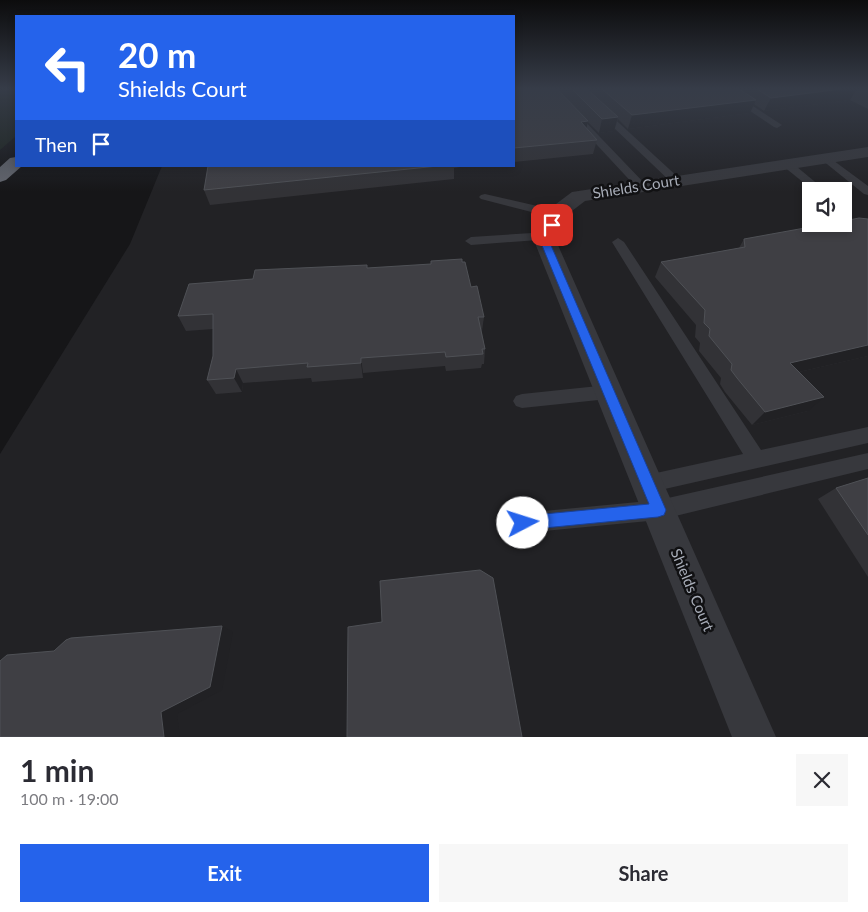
<!DOCTYPE html>
<html lang="en">
<head>
<meta charset="utf-8">
<style>
	:root { --surface:#fff; --page:#f7f7f7; --text:#2b2b33; --muted:#7c7c81; --accent:#2563eb }
	body { margin:0; font-family:Lato,sans-serif; background:var(--page); color:var(--text); height:100vh; display:flex; flex-direction:column; font-size:19px; white-space:nowrap }
	* { box-sizing:border-box; margin:0 }
	p { font-size:16px; color:var(--muted) }
	.icon { flex:none; width:28px; height:28px; fill:none; stroke:currentColor; stroke-width:2; stroke-linecap:round; stroke-linejoin:round }
	.map { position:relative; height:737px; overflow:hidden }
	.details { display:flex; flex-direction:column; background:var(--surface); flex:1 }
	.details>* { flex:none }
	.guide { position:absolute; left:15px; top:15px; width:500px; height:152px; border-radius:0px; box-shadow:0 2px 8px #0003; background:#2563eb; color:#fff; overflow:hidden }
	.buttons { position:absolute; left:802px; top:182px; display:grid; gap:10px }
	.buttons a { display:grid; place-items:center; width:50px; height:50px; border-radius:0px; background:var(--surface); box-shadow:0 2px 8px #0003; font-size:25px }
	.pin { position:absolute; display:grid; place-items:center; width:42px; height:42px; color:#fff; margin:-21px; border-radius:10px; box-shadow:0 2px 8px #0006 }
	.me { position:absolute; width:55px; margin:-28px; rotate:85deg; stroke-linejoin:round; filter:drop-shadow(0 0 4px #0008) }
	.turn { display:flex; align-items:center; gap:18px; height:105px; padding:0 20px; font-size:22px }
	.turn .icon { width:65px; height:65px; stroke-width:2.5 }
	.turn b { display:block; font-size:35px; line-height:42px }
	.then { display:flex; align-items:center; height:48px; padding:0 20px; background:#0003; gap:10px; font-size:19px }
	.round { display:grid; place-items:center; flex:none; width:52px; height:52px; border-radius:0px; background:var(--page) }
	.head { display:flex; align-items:center; justify-content:space-between; height:85px; padding:0 20px }
	h1 { font-size:30px; font-weight:700; line-height:38px }
	.primary-button { display:flex; gap:10px; margin-top:auto; padding:10px 20px }
	.primary-button a { flex:1; height:58px; border-radius:0px; background:var(--accent); color:#fff; font-size:20px; font-weight:700; line-height:58px; text-align:center }
	.primary-button a+a { background:var(--page); color:var(--text) }
	.map>svg:first-child { display:block }
	.built { fill:#222225; fill-rule:evenodd }
	.green { fill:#1c231d }
	.lines { fill:none; stroke-linecap:round; stroke-linejoin:round }
	.lane { fill:#37383d; fill-rule:evenodd }
	.street { fill:#37383d; fill-rule:evenodd }
	.highway { fill:#63666e; fill-rule:evenodd }
	.wall { fill:#323236 }
	.shaded-wall { fill:#212124 }
	.building { fill:#3f3f44; stroke:#4f5156 }
	.route { fill:#2563eb; stroke:#184099 }
	.labels { text-anchor:middle; stroke-width:5; stroke-linejoin:round; paint-order:stroke }
	.street-label { font-size:15px; fill:#a8adb8; stroke:#111113 }
</style>
</head>
<body>
<div class="map">
<svg width="868" height="737" viewBox="0 0 868 737">
	<rect width="100%" height="100%" fill="#161618"/>
	<path class="built" d="M514 89H868V737H0V454L130 244 162 166H514ZM811 191H844V224H811Z"/>
	<polygon class="green" points="0,89 16,89 16,136 0,150"/>
	<g class="lines">
		<g class="lane">
			<polygon points="545,89 554,89 645,184 647,186 645,188 637,188"/>
			<polygon points="573,89 582,89 680,179 681,181 680,183 672,183"/>
			<polygon points="717,89 727,89 782,125 777,128 774,127"/>
			<polygon points="826,155 868,186 868,195 864,194 822,160 821,158 822,156"/>
			<polygon points="787,161 791,162 826,191 814,191 783,166 782,164 783,162"/>
			<polygon points="485,194 559,211 561,214 555,218 481,199 479,197 481,195"/>
			<polygon points="548,232 554,236 552,239 471,245 465,241 471,237"/>
			<polygon points="618,238 624,242 761,450 868,427 868,443 647,493 640,490 637,484 640,478 647,475 743,454 612,242"/>
			<polygon points="608,385 614,387 616,392 614,397 608,399 522,408 516,406 513,401 516,396 522,394"/>
			<polygon points="868,453 868,469 659,520 523,533 516,530 513,523 516,516 523,513 659,500"/>
		</g>
		<polygon class="street" points="868,147 868,157 585,201 564,217 557,243 776,737 732,737 535,243 548,210 572,192"/>
		<polygon class="highway" points="16,157 16,166 22,166 6,180 0,182 0,167 10,158"/>
	</g>
	<g class="wall">
		<polygon points="514,89 868,89 868,109 850,100 764,111 754,104 750,113 628,129 618,119 614,131 599,133 588,122 586,128 597,140 593,154 514,162"/>
		<polygon points="208,166 467,166 454,168 454,179 210,205 204,190"/>
		<polygon points="868,219 868,356 799,372 808,411 752,425 725,392 720,384 721,378 699,351 700,343 695,337 696,325 655,277 661,262 739,248 744,239"/>
		<polygon points="368,268 471,287 484,317 482,331 482,332 485,349 484,364 482,364 481,368 446,371 445,366 363,373 363,378 312,382 311,378 243,383 242,392 216,394 207,380 213,356 213,329 186,331 178,316 253,279"/>
		<polygon points="868,478 868,577 818,499 836,488"/>
	</g>
	<g class="shaded-wall">
		<polygon points="841,89 857,89 850,100 764,111 771,98"/>
		<polygon points="756,100 750,113 628,129 632,115"/>
		<polygon points="618,117 614,131 599,133 602,119"/>
		<polygon points="588,121 585,135 581,122"/>
		<polygon points="868,345 868,356 777,377 790,363"/>
		<polygon points="361,358 363,373 363,378 361,363"/>
		<polygon points="236,369 243,383 242,392 234,378"/>
		<polygon points="824,397 808,411 752,425 765,412"/>
		<polygon points="222,626 233,632 222,690 177,714 180,737 164,737 161,712"/>
	</g>
	<g class="building">
		<polygon points="514,89 557,89 588,121 581,122 597,140 514,148"/>
		<polygon points="572,89 587,89 618,117 602,119"/>
		<polygon points="602,89 739,89 756,100 632,115"/>
		<polygon points="757,89 841,89 771,98"/>
		<polygon points="208,166 438,166 204,190"/>
		<polygon points="859,218 868,219 868,345 790,363 824,397 765,412 737,378 731,370 732,364 709,336 710,329 704,323 705,310 661,262 745,247 744,239 827,224 844,224 844,221"/>
		<polygon points="462,259 462,262 465,262 471,287 477,286 484,317 478,317 485,349 482,349 483,354 446,357 445,352 361,358 361,363 307,367 308,363 236,369 234,378 207,380 213,356 213,314 178,316 189,284 253,279 255,270 367,265 367,268 431,264 431,261"/>
		<polygon points="868,478 868,535 836,488"/>
		<polygon points="480,570 493,578 522,737 347,737 348,627 382,622 380,581"/>
		<polygon points="222,626 210,687 161,712 164,737 0,737 0,661 7,655 54,651 66,640 71,638"/>
	</g>
	<linearGradient id="sky" x2="0" y2="1"><stop stop-color="#0c0c0d"/><stop offset="0.46" stop-color="#363c48"/><stop offset="1" stop-color="#363c48" stop-opacity="0"/></linearGradient>
	<rect width="868" height="192" fill="url(#sky)"/>
	<polygon class="route" points="552,223 556,225 550,243 666,510 664,515 658,517 523,530 518,528 516,523 518,518 523,516 649,504 541,243 547,225"/>
	<g class="labels">
		<g class="street-label">
			<text transform="translate(636 187) rotate(-9)" y="5">Shields Court</text>
			<text transform="translate(692 590) rotate(67)" y="5">Shields Court</text>
		</g>
	</g>
</svg>
<div class="buttons">
<a><svg class="icon" aria-label="sound" viewBox="0 0 24 24"><path d="M4 9h4l5-4v14l-5-4H4zM17 9q2 3 0 6"/></svg></a>
</div>
<div class="pin" style="left:552px;top:225px;background:#d93025"><svg class="icon" aria-label="arrive" viewBox="0 0 24 24"><path d="M6 21V4h12l-3 4 3 4H6"/></svg></div>
<svg class="me" style="left:523px;top:523px" viewBox="-20 -20 40 40"><circle r="19" fill="#fff"/><path d="M0-13L10 11 0 6-10 11z" fill="#2563eb"/></svg>
<div class="guide">
<div class="turn"><svg class="icon" aria-label="left" viewBox="0 0 24 24"><path d="M17 20v-9H6M10 6l-5 5 5 5"/></svg><div><b>20 m</b>Shields Court</div></div>
<div class="then">Then<svg class="icon" aria-label="arrive" viewBox="0 0 24 24"><path d="M6 21V4h12l-3 4 3 4H6"/></svg></div>
</div>
</div>
<section class="details">
<div class="head"><div><h1>1 min</h1><p>100 m · 19:00</p></div><a class="round"><svg class="icon" aria-label="close" viewBox="0 0 24 24"><path d="M6 6l12 12M18 6L6 18"/></svg></a></div>
<div class="primary-button"><a>Exit</a><a>Share</a></div>
</section>
</body>
</html>
